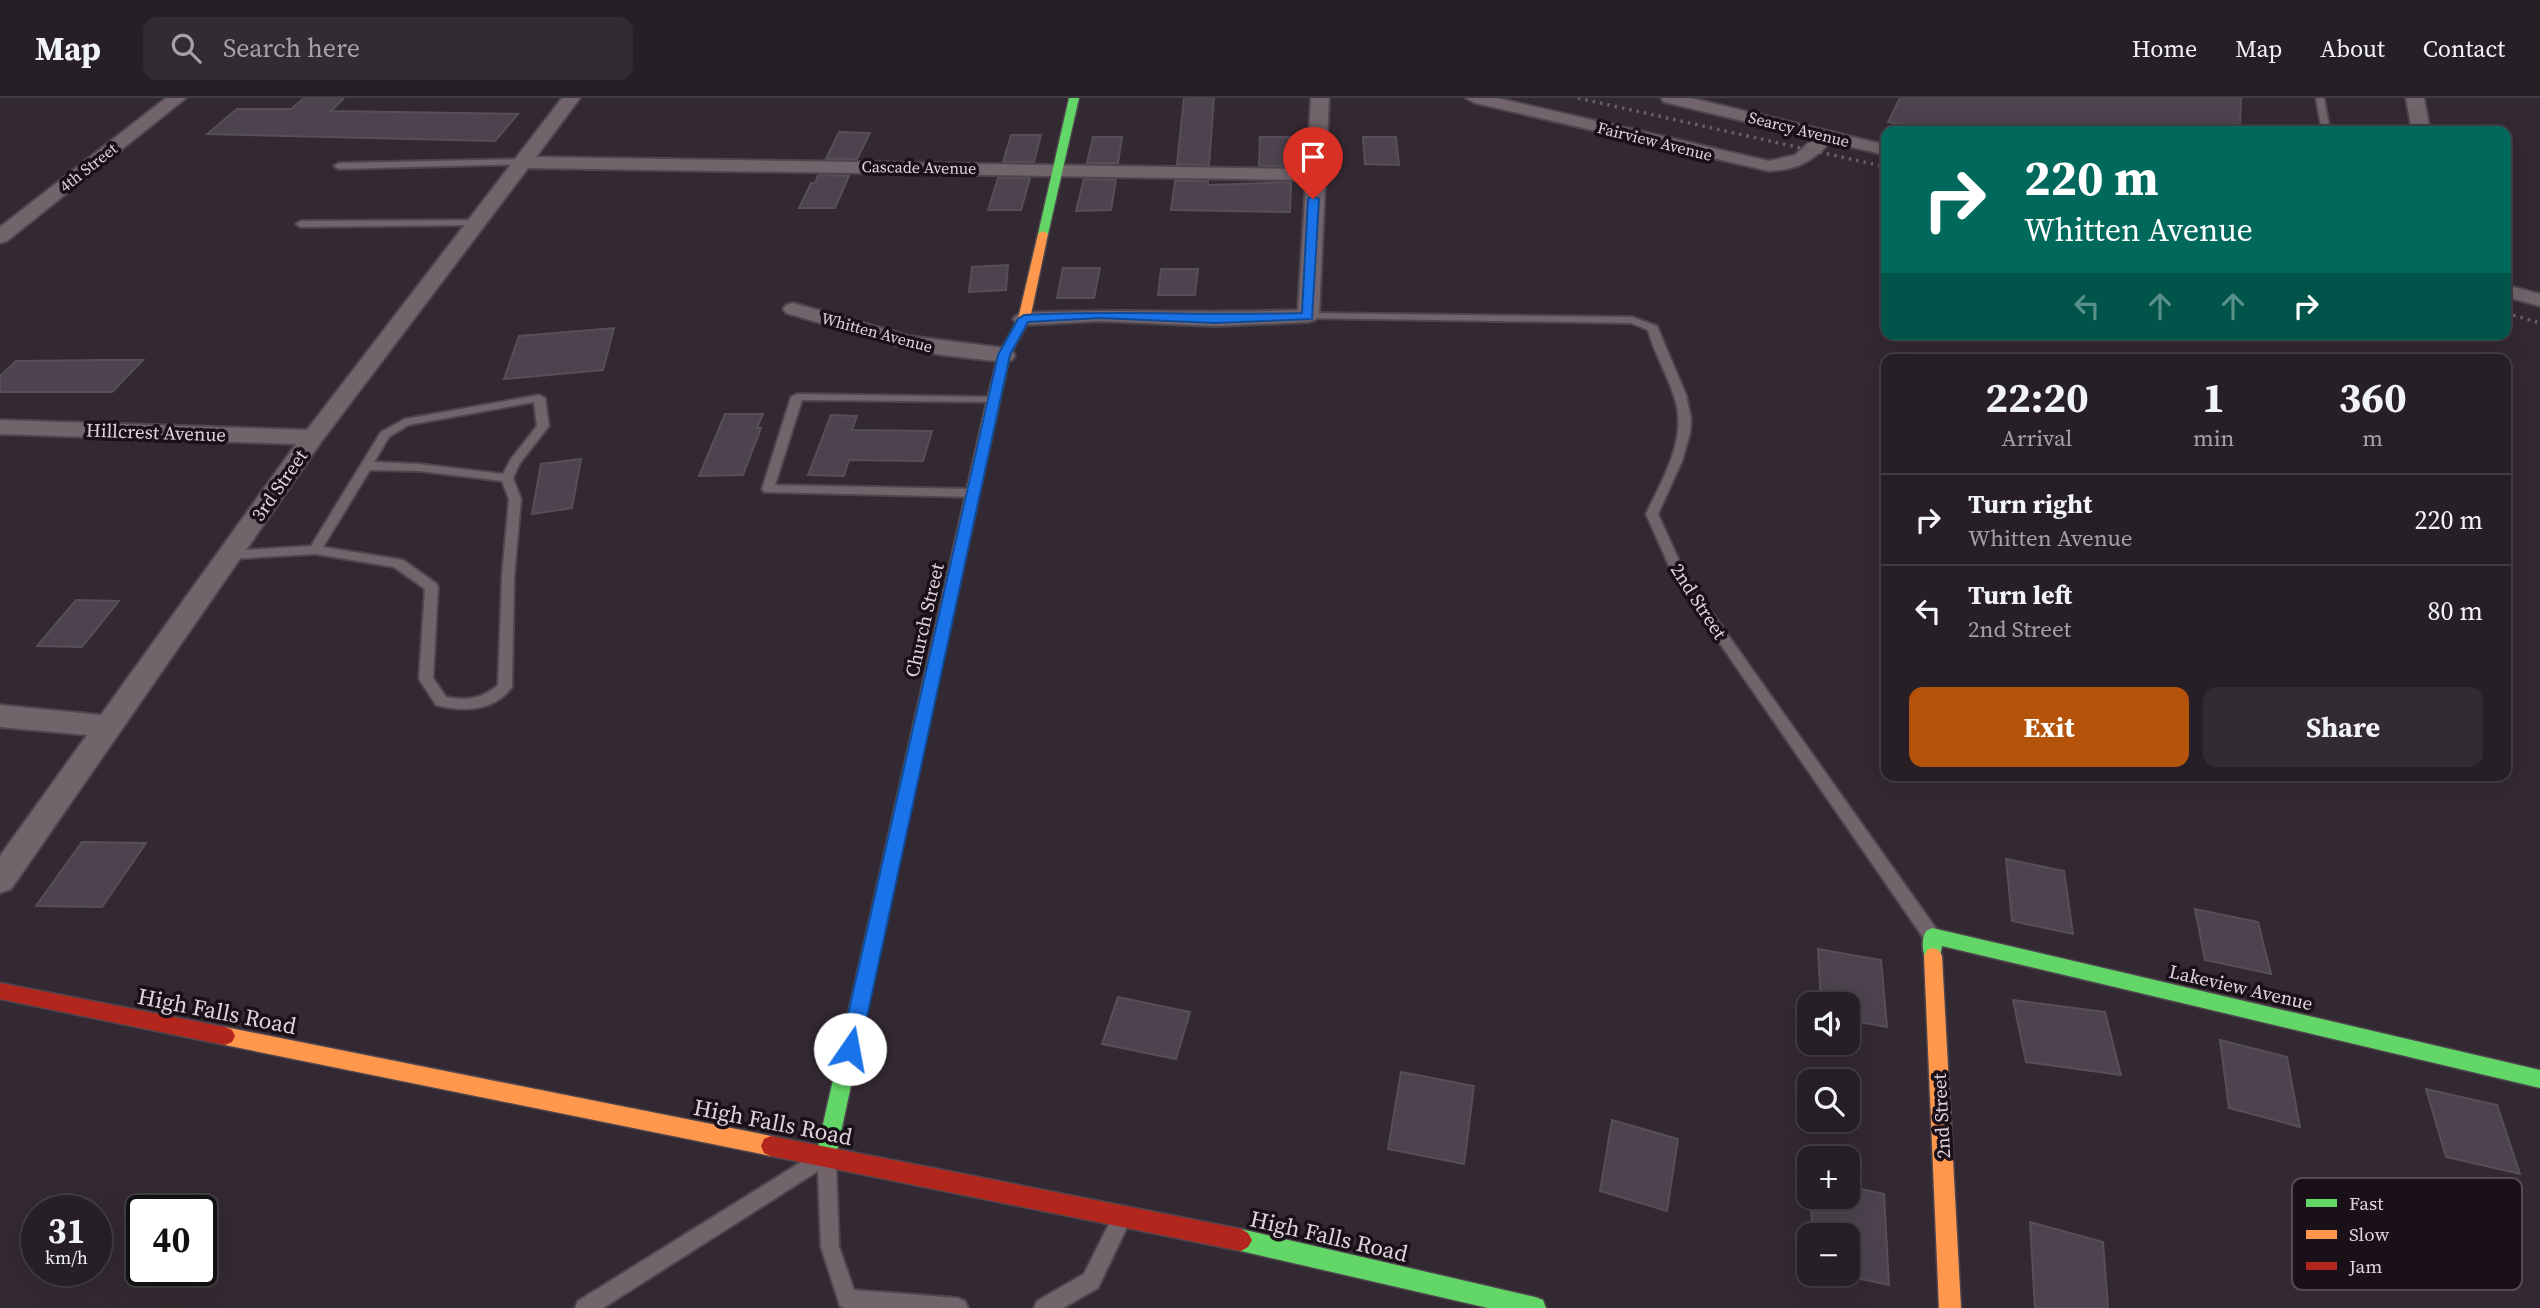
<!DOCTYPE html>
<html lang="en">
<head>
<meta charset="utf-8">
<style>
	:root { --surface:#261f26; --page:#322c32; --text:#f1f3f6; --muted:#a4a2a7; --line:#423d43; --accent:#b45309 }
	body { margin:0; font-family:"Source Serif 4",serif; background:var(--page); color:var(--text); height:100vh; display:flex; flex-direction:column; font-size:26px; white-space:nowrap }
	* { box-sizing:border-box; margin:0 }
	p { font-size:23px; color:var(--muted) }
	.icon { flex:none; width:38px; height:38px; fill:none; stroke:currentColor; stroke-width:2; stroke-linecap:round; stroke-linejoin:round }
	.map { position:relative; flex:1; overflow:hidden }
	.panel { position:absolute; left:1881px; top:256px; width:630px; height:427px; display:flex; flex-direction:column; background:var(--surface); border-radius:14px; box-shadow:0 7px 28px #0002,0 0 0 2px var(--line) }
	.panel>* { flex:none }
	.hud { position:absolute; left:1881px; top:28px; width:630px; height:214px; border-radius:14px; box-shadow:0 7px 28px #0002,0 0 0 2px var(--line); background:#00695c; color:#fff; overflow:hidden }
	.controls { position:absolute; left:1797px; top:894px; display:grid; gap:14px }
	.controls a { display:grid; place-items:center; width:63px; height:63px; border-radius:14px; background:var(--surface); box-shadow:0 7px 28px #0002,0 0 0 2px var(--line); font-size:35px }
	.speed { position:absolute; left:21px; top:1097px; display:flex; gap:14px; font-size:35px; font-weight:700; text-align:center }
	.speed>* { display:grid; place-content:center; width:91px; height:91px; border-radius:50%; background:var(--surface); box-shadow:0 7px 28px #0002,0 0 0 2px var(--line); line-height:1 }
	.speed small { font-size:18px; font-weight:400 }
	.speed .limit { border:4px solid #111; border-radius:10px; background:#fff; color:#111 }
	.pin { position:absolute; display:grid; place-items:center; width:60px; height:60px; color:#fff; margin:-72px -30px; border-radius:50% 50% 50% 0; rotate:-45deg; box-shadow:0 0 7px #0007 }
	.pin .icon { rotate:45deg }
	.me { position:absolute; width:77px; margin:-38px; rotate:12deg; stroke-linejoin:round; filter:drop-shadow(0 0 5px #0008) }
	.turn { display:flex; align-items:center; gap:24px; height:147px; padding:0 28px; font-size:32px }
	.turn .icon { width:91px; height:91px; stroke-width:2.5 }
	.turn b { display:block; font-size:49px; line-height:60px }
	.lanes { display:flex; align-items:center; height:66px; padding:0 28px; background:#0003; justify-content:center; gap:35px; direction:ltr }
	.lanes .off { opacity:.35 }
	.eta { display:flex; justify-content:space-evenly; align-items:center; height:119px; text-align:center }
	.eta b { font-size:42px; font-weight:700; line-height:49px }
	.action { display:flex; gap:14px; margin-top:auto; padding:14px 28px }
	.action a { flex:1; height:80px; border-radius:14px; background:var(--accent); color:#fff; font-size:28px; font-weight:700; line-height:80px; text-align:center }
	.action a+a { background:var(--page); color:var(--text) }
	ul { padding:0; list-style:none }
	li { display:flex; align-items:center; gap:21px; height:91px; padding:0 28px; border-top:2px solid var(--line) }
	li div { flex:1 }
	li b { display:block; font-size:26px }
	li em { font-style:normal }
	header { display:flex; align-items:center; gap:42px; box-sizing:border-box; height:98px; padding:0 35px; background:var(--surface); border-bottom:2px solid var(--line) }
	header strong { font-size:33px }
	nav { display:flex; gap:38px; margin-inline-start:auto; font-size:24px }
	.search { width:490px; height:63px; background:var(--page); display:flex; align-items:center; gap:18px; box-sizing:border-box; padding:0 24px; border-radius:14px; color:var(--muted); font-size:26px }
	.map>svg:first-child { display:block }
	.building { fill:#4c434f; stroke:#574f58; stroke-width:2 }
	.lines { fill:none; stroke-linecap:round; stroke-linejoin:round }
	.lane-casing { stroke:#4e454d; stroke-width:4 }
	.street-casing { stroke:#4e454d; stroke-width:4 }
	.fast-casing { stroke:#4e454d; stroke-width:3 }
	.slow-casing { stroke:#4e454d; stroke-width:3 }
	.jam-casing { stroke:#4e454d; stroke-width:3 }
	.lane { fill:#71646b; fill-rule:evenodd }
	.street { fill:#71646b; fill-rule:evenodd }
	.fast { fill:#63d668; fill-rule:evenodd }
	.slow { fill:#ff974d; fill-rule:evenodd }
	.jam { fill:#b3261e; fill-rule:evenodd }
	.rail { stroke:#6a5f67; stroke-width:3.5; stroke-dasharray:2.5 5; stroke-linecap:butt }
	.route { fill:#1a73e8; stroke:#114b97; stroke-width:2 }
	.labels { text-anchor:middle; stroke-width:7; stroke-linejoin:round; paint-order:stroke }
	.far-street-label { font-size:16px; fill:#e0d3dd; stroke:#1a1118 }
	.street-label { font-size:19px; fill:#e0d3dd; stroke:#1a1118 }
	.near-street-label { font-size:23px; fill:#e0d3dd; stroke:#1a1118 }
	.key { fill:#1a1118; stroke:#554b53; stroke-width:2 }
	.key-label { font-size:19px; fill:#e0d3dd }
</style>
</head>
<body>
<header>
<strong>Map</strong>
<div class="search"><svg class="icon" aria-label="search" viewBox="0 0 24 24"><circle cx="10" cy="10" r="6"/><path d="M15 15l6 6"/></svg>Search here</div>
<nav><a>Home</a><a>Map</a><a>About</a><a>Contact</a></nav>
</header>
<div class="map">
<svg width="2540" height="1210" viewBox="0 0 2540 1210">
	<rect width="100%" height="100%" fill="#332932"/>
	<g class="building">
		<polygon points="304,0 344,0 331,13 518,16 495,43 207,36 237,11 291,11"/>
		<polygon points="1184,0 1214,0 1209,67 1177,66"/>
		<polygon points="1900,0 2241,0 2240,33 1933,33 1888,24"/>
		<polygon points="839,34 870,35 857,61 826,61"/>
		<polygon points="1011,37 1041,37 1034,64 1003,64"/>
		<polygon points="1093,39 1122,39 1118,65 1087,65"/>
		<polygon points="1260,39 1291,39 1291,68 1259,68"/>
		<polygon points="1363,39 1396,39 1399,67 1365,66"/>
		<polygon points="818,77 849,78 835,110 799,110 811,85 815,85"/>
		<polygon points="998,80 1030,80 1021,112 988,112"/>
		<polygon points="1084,81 1116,82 1111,112 1076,113"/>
		<polygon points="1175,83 1208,83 1208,87 1291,84 1290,114 1171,112"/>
		<polygon points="1008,167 1006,192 969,194 972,169"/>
		<polygon points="1063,170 1100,170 1094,200 1057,200"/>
		<polygon points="1161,171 1198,171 1195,197 1158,197"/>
		<polygon points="614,230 603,272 504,281 519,238"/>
		<polygon points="104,262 143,262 112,294 0,294 0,278 16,263"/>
		<polygon points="725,316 763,316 757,330 761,330 743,377 699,378"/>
		<polygon points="831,317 857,318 852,332 932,333 923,363 849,362 844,378 808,377"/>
		<polygon points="581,361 572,410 532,416 541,366"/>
		<polygon points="76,502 119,503 82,549 37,548"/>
		<polygon points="82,744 146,745 102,809 36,808"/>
		<polygon points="2006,761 2064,773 2073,836 2012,823"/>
		<polygon points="2195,811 2258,824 2271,876 2205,862"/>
		<polygon points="1818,851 1881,862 1887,929 1848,922 1848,906 1821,906"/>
		<polygon points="1118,899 1190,914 1176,961 1102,946"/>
		<polygon points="2013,902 2105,914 2121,977 2026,964"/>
		<polygon points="2220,942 2287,959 2300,1029 2229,1010"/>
		<polygon points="1401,974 1474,988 1464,1066 1388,1051"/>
		<polygon points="2426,991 2497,1007 2520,1076 2446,1059"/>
		<polygon points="1612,1022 1678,1041 1667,1113 1600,1093"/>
		<polygon points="1848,1088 1884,1096 1889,1187 1837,1176 1848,1176 1848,1138 1812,1138 1811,1099 1848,1099"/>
		<polygon points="2030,1124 2103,1144 2108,1210 2035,1210"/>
	</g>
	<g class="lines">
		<defs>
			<g id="lane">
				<polygon points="2316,0 2324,0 2330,33 2322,33"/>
				<polygon points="524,61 527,62 527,66 339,71 334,68 339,65"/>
				<polygon points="476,122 481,125 479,127 301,129 296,126 301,123"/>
				<path d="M1308 215 1632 219 1657 228 1686 297 1691 321 1690 335 1682 363 1658 416 1686 478 1937 832 1939 837 1937 842 1931 844 1925 842 1674 479 1646 416C1663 380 1689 339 1674 298 1667 275 1654 255 1648 232L1631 225 1304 220V216Z"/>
				<polygon points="797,296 997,299 997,303 993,304 802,302 775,387 973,391 979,395 973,399 764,394 762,391 791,299"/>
				<path d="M539 297 545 300 549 328 520 365 513 380 521 401 514 479 512 589C494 614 463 614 436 607L419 581 425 491 394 469 315 456 229 461 223 457 229 453 311 448 381 334 405 321ZM534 304 537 328 511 361 503 376 419 366 374 364 389 339 408 327ZM370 372 419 373 502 383 509 401 502 479 498 587C482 601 467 603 446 599L433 580 438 489 437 486 403 462 323 449Z"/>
				<polygon points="827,1055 833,1058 836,1064 839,1149 854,1192 958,1200 965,1203 968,1210 845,1210 840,1208 821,1149 818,1073 603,1210 575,1210 578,1203 806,1061 812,1058 819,1062 821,1058"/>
				<polygon points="1120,1116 1127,1118 1129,1125 1098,1190 1063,1210 1034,1210 1037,1203 1084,1176 1113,1118"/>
			</g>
			<g id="street">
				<polygon points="166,0 186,0 7,143 0,145 0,129"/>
				<path d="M562 0H580L536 59 1307 71 1311 0H1329L1319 218 1315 222 1308 224 1215 228 1100 223 1024 227 1017 225 1013 221 1017 217 1024 215C1115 210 1206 216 1298 212L1306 82 528 70 321 344 11 791 0 795V758L87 637 0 629V607L101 617 296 346 0 336V322L307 332Z"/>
				<path d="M1466 0H1497L1769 63 1795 57 1814 40 1664 4 1661 0H1691L1886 47V57L1830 44C1813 64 1795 72 1769 73L1475 5Z"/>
				<polygon points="2406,0 2424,0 2430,33 2412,33"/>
				<polygon points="2506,187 2540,196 2540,208 2506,199"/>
				<polygon points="793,205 909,238 1004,250 1012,252 1015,257 1012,262 1004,264 942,257 906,250 786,215 783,211 786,207"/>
			</g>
			<g id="fast">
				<polygon points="1069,0 1079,0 1048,136 1043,139 1038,136"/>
				<polygon points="920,626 926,628 928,632 836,1057 833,1064 826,1067 819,1064 816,1057 912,632 914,628"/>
				<path d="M1932 830 2540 972V990L1942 848 1939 864 1933 866 1927 864C1922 855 1921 841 1926 833Z"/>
				<polygon points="1241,1131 1535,1199 1543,1202 1546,1210 1488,1210 1241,1153 1234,1149 1230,1142 1234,1135"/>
			</g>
			<g id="slow">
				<polygon points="1043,133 1048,136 1030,221 1010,257 928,632 926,636 914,636 912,632 987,301 998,257 1018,221 1038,136"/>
				<polygon points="1933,850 1939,852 1942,858 1961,1210 1939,1210 1924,858 1927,852"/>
				<polygon points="225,929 771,1038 778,1041 781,1048 778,1055 771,1058 225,947 218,944 215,938 218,932"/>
			</g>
			<g id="jam">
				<polygon points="0,885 225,929 232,932 235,938 232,944 225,947 0,901"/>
				<polygon points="771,1038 1241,1131 1248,1135 1252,1142 1248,1149 1241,1153 771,1058 764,1055 761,1048 764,1041"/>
			</g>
		</defs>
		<use href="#lane" class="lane-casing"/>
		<use href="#street" class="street-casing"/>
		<use href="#fast" class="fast-casing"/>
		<use href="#slow" class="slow-casing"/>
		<use href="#jam" class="jam-casing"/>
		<use href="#lane" class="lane"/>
		<use href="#street" class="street"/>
		<use href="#fast" class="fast"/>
		<use href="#slow" class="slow"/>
		<use href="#jam" class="jam"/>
		<g class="rail">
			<polyline points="1578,0 1886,69"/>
			<polyline points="2506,215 2540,225"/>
		</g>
	</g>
	<path class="route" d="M1313 98 1319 101 1312 221 1215 225 1100 220 1028 224 1010 257 860 951 857 958 850 960 843 958 840 951 998 257 1018 221 1024 217C1117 212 1209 218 1302 215L1308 101Z"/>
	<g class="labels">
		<g class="far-street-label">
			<text transform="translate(1799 31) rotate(14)" y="6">Searcy Avenue</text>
			<text transform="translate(1655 43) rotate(14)" y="6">Fairview Avenue</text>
			<text transform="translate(88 69) rotate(-38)" y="6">4th Street</text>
			<text transform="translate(919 69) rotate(1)" y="6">Cascade Avenue</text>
			<text transform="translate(877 234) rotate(15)" y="6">Whitten Avenue</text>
		</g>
		<g class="street-label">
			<text transform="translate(156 334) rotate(2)" y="7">Hillcrest Avenue</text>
			<text transform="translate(279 387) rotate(-55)" y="7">3rd Street</text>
			<text transform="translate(1699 503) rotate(57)" y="7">2nd Street</text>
			<text transform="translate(924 522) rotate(-77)" y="7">Church Street</text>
			<text transform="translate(2241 889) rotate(13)" y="7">Lakeview Avenue</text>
			<text transform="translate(1941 1018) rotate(-93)" y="7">2nd Street</text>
		</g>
		<g class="near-street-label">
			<text transform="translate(217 913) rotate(11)" y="8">High Falls Road</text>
			<text transform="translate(773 1024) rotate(11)" y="8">High Falls Road</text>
			<text transform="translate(1329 1138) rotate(13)" y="8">High Falls Road</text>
		</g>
	</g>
	<rect x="2292" y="1080" width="230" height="112" rx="10" class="key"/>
	<rect x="2306" y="1101" width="31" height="8" fill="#63d668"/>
	<rect x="2306" y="1132" width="31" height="9" fill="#ff974d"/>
	<rect x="2306" y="1164" width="31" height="8" fill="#b3261e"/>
	<g class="key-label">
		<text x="2349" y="1112">Fast</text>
		<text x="2349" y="1143">Slow</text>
		<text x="2349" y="1175">Jam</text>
	</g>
</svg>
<div class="controls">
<a><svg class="icon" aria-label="sound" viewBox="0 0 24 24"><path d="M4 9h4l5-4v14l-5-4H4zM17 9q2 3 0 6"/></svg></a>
<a><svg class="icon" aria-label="search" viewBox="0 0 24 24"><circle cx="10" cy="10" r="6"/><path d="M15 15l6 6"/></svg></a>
<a>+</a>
<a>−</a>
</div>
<div class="speed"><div>31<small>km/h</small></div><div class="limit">40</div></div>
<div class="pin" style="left:1313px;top:101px;background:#d93025"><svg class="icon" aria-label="arrive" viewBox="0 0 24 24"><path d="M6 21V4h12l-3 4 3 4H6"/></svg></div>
<svg class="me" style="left:850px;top:951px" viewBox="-20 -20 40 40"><circle r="19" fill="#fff"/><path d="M0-13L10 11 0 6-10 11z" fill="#1a73e8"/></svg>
<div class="hud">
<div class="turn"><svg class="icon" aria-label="right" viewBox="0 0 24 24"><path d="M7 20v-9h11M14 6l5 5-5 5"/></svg><div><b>220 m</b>Whitten Avenue</div></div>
<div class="lanes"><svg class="icon off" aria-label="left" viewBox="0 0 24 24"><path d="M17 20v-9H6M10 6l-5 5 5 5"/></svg><svg class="icon off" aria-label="ahead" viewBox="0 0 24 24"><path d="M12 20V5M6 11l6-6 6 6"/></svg><svg class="icon off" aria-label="ahead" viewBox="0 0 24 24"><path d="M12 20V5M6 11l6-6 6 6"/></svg><svg class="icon" aria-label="right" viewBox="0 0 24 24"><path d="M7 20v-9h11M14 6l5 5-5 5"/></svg></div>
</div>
<section class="panel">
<div class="eta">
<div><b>22:20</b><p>Arrival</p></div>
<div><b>1</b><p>min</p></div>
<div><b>360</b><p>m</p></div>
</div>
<ul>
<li><svg class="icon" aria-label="right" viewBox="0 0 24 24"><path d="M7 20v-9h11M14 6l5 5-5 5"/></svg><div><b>Turn right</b><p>Whitten Avenue</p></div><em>220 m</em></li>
<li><svg class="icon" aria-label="left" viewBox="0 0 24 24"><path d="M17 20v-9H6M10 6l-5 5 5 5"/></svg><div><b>Turn left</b><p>2nd Street</p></div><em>80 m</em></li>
</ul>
<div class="action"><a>Exit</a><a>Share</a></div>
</section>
</div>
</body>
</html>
